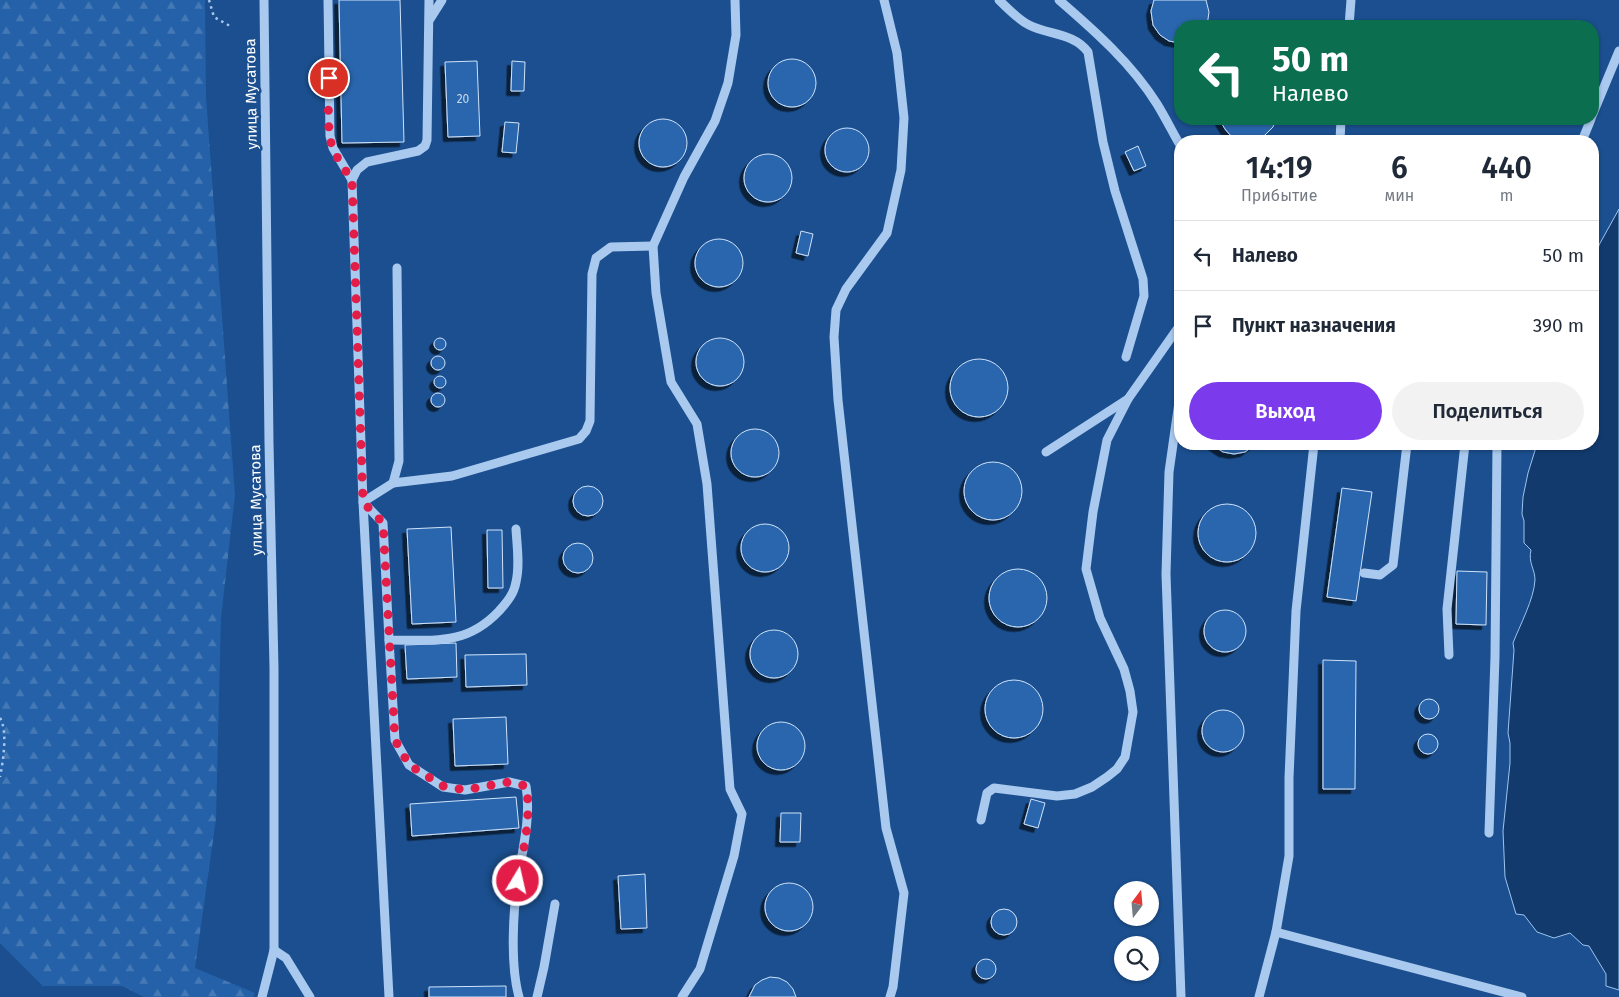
<!DOCTYPE html>
<html lang="ru">
<head>
<meta charset="utf-8">
<style>
	:root { --surface:#fff; --page:#f2f2f3; --text:#1f2937; --muted:#747a83; --line:#e0e1e3; --accent:#7c3aed }
	body { margin:0; font-family:"Fira Sans",sans-serif; background:var(--page); color:var(--text); height:100vh; display:flex; flex-direction:column; font-size:19px; white-space:nowrap }
	* { box-sizing:border-box; margin:0 }
	p { font-size:16px; color:var(--muted) }
	.icon { flex:none; width:28px; height:28px; fill:none; stroke:currentColor; stroke-width:2; stroke-linecap:round; stroke-linejoin:round }
	.map { position:relative; flex:1; overflow:hidden }
	.side { position:absolute; left:1174px; top:135px; width:425px; height:315px; display:flex; flex-direction:column; background:var(--surface); border-radius:20px; box-shadow:0 1px 4px #0004 }
	.side>* { flex:none }
	.hud { position:absolute; left:1174px; top:20px; width:425px; height:105px; border-radius:20px; box-shadow:0 1px 4px #0004; background:#0b6e4f; color:#fff; overflow:hidden }
	.needle { width:32px; rotate:16deg }
	.controls { position:absolute; left:1114px; top:881px; display:grid; gap:10px }
	.controls a { display:grid; place-items:center; width:45px; height:45px; border-radius:50%; background:var(--surface); box-shadow:0 1px 4px #0004; font-size:25px }
	.pin { position:absolute; display:grid; place-items:center; width:42px; height:42px; color:#fff; margin:-21px; border:2px solid #fff; border-radius:50%; box-shadow:0 1px 5px #0007 }
	.me { position:absolute; width:55px; margin:-28px; rotate:9deg; stroke-linejoin:round; filter:drop-shadow(0 0 4px #0008) }
	.turn { display:flex; align-items:center; gap:18px; height:105px; padding:0 15px; font-size:22px }
	.turn .icon { width:65px; height:65px; stroke-width:2.5 }
	.turn b { display:block; font-size:35px; line-height:42px }
	.eta { display:flex; justify-content:space-evenly; align-items:center; height:85px; text-align:center }
	.eta b { font-size:30px; font-weight:600; line-height:35px }
	.cta { display:flex; gap:10px; margin-top:auto; padding:10px 15px }
	.cta a { flex:1; height:58px; border-radius:30px; background:var(--accent); color:#fff; font-size:20px; font-weight:600; line-height:58px; text-align:center }
	.cta a+a { background:var(--page); color:var(--text) }
	ul { padding:0; list-style:none }
	li { display:flex; align-items:center; gap:15px; height:70px; padding:0 15px; border-top:1px solid var(--line) }
	li div { flex:1 }
	li b { display:block; font-size:19px }
	li em { font-style:normal }
	.map>svg:first-child { display:block }
	.forest { fill:url(#forest-firs) }
	.water { fill:#123a6d; stroke:#9cc4f0 }
	.building { fill:#2a66ad; stroke:#cfe3fa; filter:url(#shadow) }
	.lines { fill:none; stroke-linecap:round; stroke-linejoin:round }
	.path { stroke:#a9c9ee; stroke-width:2.5; stroke-dasharray:2.5 4; stroke-linecap:butt }
	.minor { stroke:#a9c9ee; stroke-width:9 }
	.route { stroke:#e11d48; stroke-width:9; stroke-dasharray:0 16.2 }
	.labels { text-anchor:middle; stroke-width:5; stroke-linejoin:round; paint-order:stroke }
	.number-label { font-size:12px; fill:#cad9ea }
	.street-label { font-size:15px; fill:#fff; stroke:#1b4f8f }
</style>
</head>
<body>
<div class="map">
<svg width="1619" height="997" viewBox="0 0 1619 997">
	<defs>
		<pattern id="forest-firs" width="22" height="20" patternUnits="userSpaceOnUse" patternTransform="scale(1.25)"><rect width="22" height="20" fill="#2461a8"/><path d="M5 1l3.5 6h-7zM16 11l3.5 6h-7z" fill="#4579b5"/></pattern>
		<filter id="shadow"><feDropShadow dx="-4.5" dy="4.5" stdDeviation="0" flood-color="#0009"/></filter>
	</defs>
	<rect width="100%" height="100%" fill="#1b4f8f"/>
	<polygon class="forest" points="0,0 205,0 206,97 235,495 221,618 216,819 195,968 255,993 253,997 144,997 122,986 43,986 0,943"/>
	<path class="water" d="M1619 209V990L1606 986V974L1589 946 1583 945 1570 933 1554 938 1537 932 1524 915 1516 914 1505 877 1503 831 1510 763V743L1508 733 1514 650 1513 643C1520 625 1534 599 1535 580 1535 569 1528 563 1531 550L1524 543V521L1522 514 1523 497 1528 473 1537 444H1592L1593 269 1599 245Z"/>
	<g class="building">
		<polygon points="339,0 400,0 404,142 342,143"/>
		<polygon points="1154,0 1206,0 1209,12 1207,26 1180,26 1180,43 1169,41 1160,35 1153,25 1151,11"/>
		<circle cx="792" cy="83" r="24"/>
		<polygon points="477,61 480,136 448,137 445,62"/>
		<polygon points="512,61 525,62 524,91 511,91"/>
		<circle cx="663" cy="143" r="24"/>
		<polygon points="1219,119 1276,119 1273,127 1265,135 1255,140 1248,140 1240,139 1230,135 1225,129"/>
		<polygon points="505,122 519,123 516,153 502,152"/>
		<circle cx="847" cy="150" r="22"/>
		<polygon points="1138,146 1146,166 1134,171 1125,152"/>
		<circle cx="768" cy="178" r="24"/>
		<polygon points="801,231 813,234 808,256 796,253"/>
		<circle cx="719" cy="263" r="24"/>
		<circle cx="440" cy="344" r="6"/>
		<circle cx="720" cy="362" r="24"/>
		<circle cx="438" cy="363" r="7"/>
		<circle cx="979" cy="388" r="29"/>
		<circle cx="440" cy="382" r="6"/>
		<circle cx="438" cy="400" r="7"/>
		<circle cx="755" cy="453" r="24"/>
		<polygon points="1211,444 1256,444 1245,452 1234,454 1223,452"/>
		<circle cx="993" cy="491" r="29"/>
		<circle cx="588" cy="501" r="15"/>
		<polygon points="1342,488 1372,492 1356,601 1327,597"/>
		<circle cx="1227" cy="533" r="29"/>
		<circle cx="765" cy="548" r="24"/>
		<polygon points="451,527 456,622 412,624 407,529"/>
		<polygon points="487,530 502,530 503,588 488,588"/>
		<circle cx="578" cy="558" r="15"/>
		<circle cx="1018" cy="598" r="29"/>
		<polygon points="1457,571 1487,572 1486,625 1456,624"/>
		<circle cx="1225" cy="631" r="21"/>
		<circle cx="774" cy="654" r="24"/>
		<polygon points="456,643 457,677 407,679 405,645"/>
		<polygon points="526,654 527,685 466,687 465,655"/>
		<polygon points="1323,660 1356,661 1355,789 1323,789"/>
		<circle cx="1014" cy="709" r="29"/>
		<circle cx="1429" cy="709" r="10"/>
		<circle cx="1223" cy="731" r="21"/>
		<polygon points="506,717 508,764 455,766 453,719"/>
		<circle cx="781" cy="746" r="24"/>
		<circle cx="1428" cy="744" r="10"/>
		<polygon points="516,797 519,828 412,836 410,804"/>
		<polygon points="1031,799 1045,803 1038,828 1024,824"/>
		<polygon points="781,813 801,813 800,842 780,842"/>
		<polygon points="645,874 647,928 621,929 618,876"/>
		<circle cx="789" cy="907" r="24"/>
		<circle cx="1004" cy="922" r="13"/>
		<circle cx="986" cy="969" r="10"/>
		<polygon points="770,977 779,978 787,982 793,989 796,997 749,997 755,985 762,980"/>
		<polygon points="506,986 506,997 429,997 429,987"/>
	</g>
	<g class="lines">
		<g class="path">
			<polyline points="209,0 214,17 230,26"/>
			<path d="M0 718C8 731 3 762 0 777"/>
		</g>
		<g class="minor">
			<polyline points="328,0 330,136 333,148 352,180"/>
			<polyline points="884,0 897,53 904,118 901,170 887,233 846,289 836,310 834,337 838,400 886,828 904,893 893,987 890,997"/>
			<path d="M999 0C1007 8 1019 20 1029 25 1049 35 1074 33 1088 52L1103 142 1115 191 1143 279 1144 296 1126 357"/>
			<path d="M1059 0C1095 31 1132 64 1157 104 1165 117 1172 131 1180 145"/>
			<polyline points="430,19 442,0"/>
			<polyline points="1349,26 1351,0"/>
			<polyline points="1592,116 1619,51"/>
			<polyline points="1340,141 1341,119"/>
			<polyline points="1582,141 1591,119"/>
			<path d="M397 268 399 461 393 483 363 502 383 523 389 640C434 640 466 646 499 611 507 602 514 594 516 582 520 565 517 546 516 529"/>
			<polyline points="1180,395 1169,472 1166,574 1181,997"/>
			<polyline points="1046,452 1128,399 1180,325"/>
			<polyline points="393,483 452,476 579,439 586,431 590,421 592,274 596,258 611,247 653,246"/>
			<polyline points="1364,573 1380,575 1393,565 1407,444"/>
			<path d="M389 640 395 740 409 765 443 787 465 790 509 782 526 786C531 816 523 848 518 878 513 911 510 965 519 997"/>
			<polyline points="1449,655 1447,609 1465,444"/>
			<polyline points="981,820 987,793 994,788 1057,796 1075,794 1092,787 1107,777 1117,769 1125,757 1133,712 1130,691 1124,669 1100,618 1086,569 1093,512 1107,440 1128,399"/>
			<polyline points="1489,833 1495,657 1497,444"/>
			<polyline points="1276,932 1522,997"/>
			<polyline points="274,950 286,958 310,997"/>
			<polyline points="262,997 274,950 274,668 269,443 264,0"/>
			<polyline points="389,997 363,502 352,180 357,170 367,162 418,151 425,146 427,140 429,0"/>
			<polyline points="537,997 544,967 555,904"/>
			<polyline points="682,997 700,969 734,856 742,814 730,789 707,484 697,424 671,382 656,293 653,246 684,177 715,121 728,83 736,35 735,0"/>
			<polyline points="1259,997 1276,932 1289,856 1289,778 1296,611 1314,444"/>
		</g>
	</g>
	<g class="lines">
		<path class="route" d="M329 78C329 97 326 132 333 149 338 160 345 170 352 180L363 502 383 523 395 740 409 765 443 786 465 790 509 782 526 786C532 817 523 850 518 881"/>
	</g>
	<g class="labels">
		<g class="number-label">
			<text x="463" y="103">20</text>
		</g>
		<g class="street-label">
			<text transform="translate(251 94) rotate(-91)" y="5">улица Мусатова</text>
			<text transform="translate(256 500) rotate(-91)" y="5">улица Мусатова</text>
		</g>
	</g>
</svg>
<div class="controls">
<a><svg class="needle" viewBox="-14 -14 28 28"><path d="M0-13l5 13h-10z" fill="#e53935"/><path d="M0 13l5-13h-10z" fill="#747a83"/></svg></a>
<a><svg class="icon" aria-label="search" viewBox="0 0 24 24"><circle cx="10" cy="10" r="6"/><path d="M15 15l6 6"/></svg></a>
</div>
<div class="pin" style="left:329px;top:78px;background:#d93025"><svg class="icon" aria-label="arrive" viewBox="0 0 24 24"><path d="M6 21V4h12l-3 4 3 4H6"/></svg></div>
<svg class="me" style="left:518px;top:881px" viewBox="-20 -20 40 40"><circle r="17" fill="#e11d48" stroke="#fff" stroke-width="3"/><path d="M0-11L8 9 0 5-8 9z" fill="#fff"/></svg>
<div class="hud">
<div class="turn"><svg class="icon" aria-label="left" viewBox="0 0 24 24"><path d="M17 20v-9H6M10 6l-5 5 5 5"/></svg><div><b>50 m</b>Налево</div></div>
</div>
<section class="side">
<div class="eta">
<div><b>14:19</b><p>Прибытие</p></div>
<div><b>6</b><p>мин</p></div>
<div><b>440</b><p>m</p></div>
</div>
<ul>
<li><svg class="icon" aria-label="left" viewBox="0 0 24 24"><path d="M17 20v-9H6M10 6l-5 5 5 5"/></svg><div><b>Налево</b></div><em>50 m</em></li>
<li><svg class="icon" aria-label="arrive" viewBox="0 0 24 24"><path d="M6 21V4h12l-3 4 3 4H6"/></svg><div><b>Пункт назначения</b></div><em>390 m</em></li>
</ul>
<div class="cta"><a>Выход</a><a>Поделиться</a></div>
</section>
</div>
</body>
</html>
